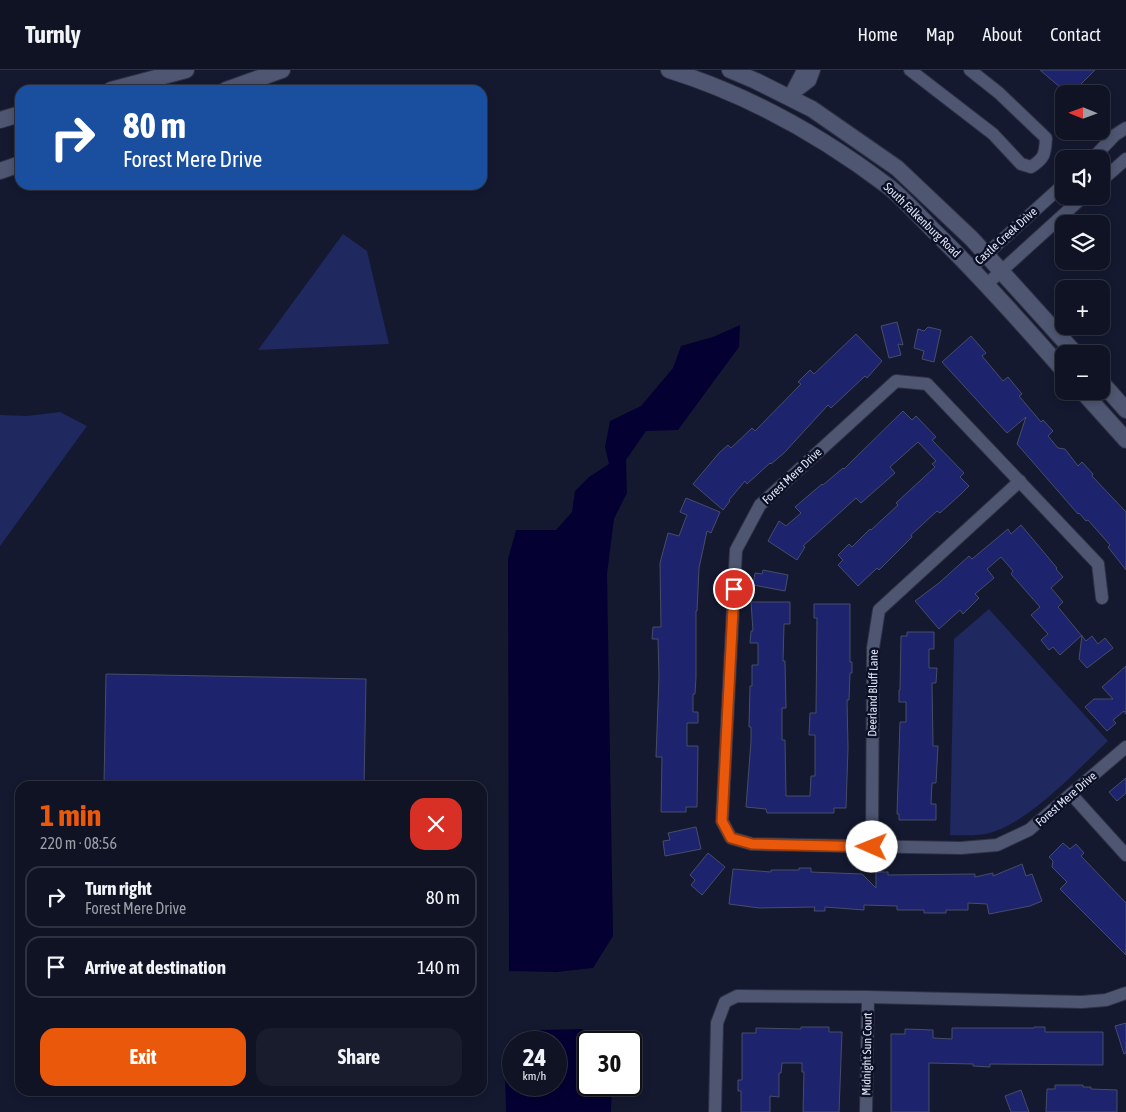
<!DOCTYPE html>
<html lang="en">
<head>
<meta charset="utf-8">
<style>
	:root { --surface:#0f1324; --page:#181c2c; --text:#f1f3f6; --muted:#9b9ea6; --line:#2f3241; --accent:#ea580c }
	body { margin:0; font-family:"Asap Condensed",sans-serif; background:var(--page); color:var(--text); height:100vh; display:flex; flex-direction:column; font-size:19px; white-space:nowrap }
	* { box-sizing:border-box; margin:0 }
	p { font-size:16px; color:var(--muted) }
	.icon { flex:none; width:28px; height:28px; fill:none; stroke:currentColor; stroke-width:2; stroke-linecap:round; stroke-linejoin:round }
	.map { position:relative; flex:1; overflow:hidden }
	.drawer { position:absolute; left:15px; top:711px; width:472px; height:315px; display:flex; flex-direction:column; background:var(--surface); border-radius:15px; box-shadow:0 2px 8px #0003,0 0 0 1px var(--line) }
	.drawer>* { flex:none }
	.guide { position:absolute; left:15px; top:15px; width:472px; height:105px; border-radius:15px; box-shadow:0 2px 8px #0003,0 0 0 1px var(--line); background:#1a4fa0; color:#fff; overflow:hidden }
	.needle { width:32px; rotate:271deg }
	.tools { position:absolute; left:1055px; top:15px; display:grid; gap:10px }
	.tools a { display:grid; place-items:center; width:55px; height:55px; border-radius:10px; background:var(--surface); box-shadow:0 2px 8px #0003,0 0 0 1px var(--line); font-size:25px }
	.speed { position:absolute; left:502px; top:961px; display:flex; gap:10px; font-size:25px; font-weight:700; text-align:center }
	.speed>* { display:grid; place-content:center; width:65px; height:65px; border-radius:50%; background:var(--surface); box-shadow:0 2px 8px #0003,0 0 0 1px var(--line); line-height:1 }
	.speed small { font-size:12px; font-weight:400 }
	.speed .limit { border:2px solid #111; border-radius:8px; background:#fff; color:#111 }
	.pin { position:absolute; display:grid; place-items:center; width:42px; height:42px; color:#fff; margin:-21px; border:2px solid #fff; border-radius:50%; box-shadow:0 1px 5px #0007 }
	.me { position:absolute; width:55px; margin:-28px; rotate:271deg; stroke-linejoin:round; filter:drop-shadow(0 0 4px #0008) }
	.turn { display:flex; align-items:center; gap:18px; height:105px; padding:0 25px; font-size:22px }
	.turn .icon { width:65px; height:65px; stroke-width:2.5 }
	.turn b { display:block; font-size:35px; line-height:42px }
	.round { display:grid; place-items:center; flex:none; width:52px; height:52px; border-radius:15px; background:var(--page) }
	.overview { display:flex; align-items:center; justify-content:space-between; height:85px; padding:0 25px }
	h1 { font-size:30px; font-weight:700; line-height:38px; color:var(--accent) }
	.primary-button { display:flex; gap:10px; margin-top:auto; padding:10px 25px }
	.primary-button a { flex:1; height:58px; border-radius:15px; background:var(--accent); color:#fff; font-size:20px; font-weight:700; line-height:58px; text-align:center }
	.primary-button a+a { background:var(--page); color:var(--text) }
	ul { padding:0; list-style:none }
	li { display:flex; align-items:center; gap:15px; height:62px; margin:0 10px 8px; padding:0 15px; border:2px solid var(--line); border-radius:15px }
	li div { flex:1 }
	li b { display:block; font-size:19px }
	li em { font-style:normal }
	header { display:flex; align-items:center; gap:30px; box-sizing:border-box; height:70px; padding:0 25px; background:var(--surface); border-bottom:1px solid var(--line) }
	header strong { font-size:24px }
	nav { display:flex; gap:28px; margin-inline-start:auto; font-size:18px }
	.map>svg:first-child { display:block }
	.green { fill:#1f285f }
	.water { fill:#040032 }
	.building { fill:#1d246d; stroke:#464d68 }
	.lines { fill:none; stroke-linecap:round; stroke-linejoin:round }
	.minor-casing { stroke:#2f3144; stroke-width:14 }
	.tertiary-casing { stroke:#2f3144; stroke-width:18 }
	.minor { stroke:#4e5671; stroke-width:12 }
	.tertiary { stroke:#4e5671; stroke-width:16 }
	.route-casing { stroke:#983908; stroke-width:12 }
	.route { stroke:#ea580c; stroke-width:9 }
	.labels { text-anchor:middle; stroke-width:5; stroke-linejoin:round; paint-order:stroke }
	.street-label { font-size:12px; fill:#e1e5f6; stroke:#0b1026 }
</style>
</head>
<body>
<header>
<strong>Turnly</strong>
<nav><a>Home</a><a>Map</a><a>About</a><a>Contact</a></nav>
</header>
<div class="map">
<svg width="1126" height="1042" viewBox="0 0 1126 1042">
	<rect width="100%" height="100%" fill="#141930"/>
	<g class="green">
		<polygon points="343,164 367,181 389,274 258,280"/>
		<polygon points="60,342 87,356 0,476 0,345 27,346"/>
		<path d="M989 539 1108 671C1078 699 1025 757 985 764 974 766 961 765 950 765L954 569Z"/>
	</g>
	<g class="water">
		<polygon points="740,255 739,277 678,360 646,361 626,390 627,423 614,449 607,504 613,866 593,898 557,902 509,901 508,489 516,460 556,460 572,442 575,421 589,407 609,394 605,377 610,351 641,336 673,298 681,276 713,267"/>
		<polygon points="582,959 595,972 589,972 589,1015 612,1015 611,1042 506,1042 505,998 514,975 514,1015 556,1015 556,972 515,972 541,960"/>
	</g>
	<g class="building">
		<polygon points="1040,0 1095,0 1071,24 1068,24"/>
		<polygon points="897,252 903,275 898,274 901,285 889,288 881,256"/>
		<polygon points="928,257 941,260 934,292 922,289 924,281 914,278 918,259 924,261"/>
		<polygon points="856,264 882,291 867,308 865,306 831,338 828,335 784,383 771,394 770,393 747,414 745,411 729,430 730,431 723,440 693,414 719,383 728,375 731,378 752,358 755,361 801,314 798,312 810,300 814,304"/>
		<polygon points="971,266 986,283 982,286 1003,311 1008,307 1022,324 1019,326 1041,352 1043,350 1053,361 1048,366 1058,378 1065,379 1078,396 1082,392 1093,404 1092,406 1126,442 1126,500 1108,477 1110,475 1088,450 1086,451 1079,443 1078,444 1017,374 1026,347 1007,363 942,292"/>
		<polygon points="903,341 912,350 916,346 936,367 932,370 964,403 960,407 969,416 961,424 940,443 937,441 911,465 912,467 879,500 877,498 858,516 838,495 843,490 838,485 849,474 852,477 870,459 871,460 898,435 896,433 935,397 932,394 936,391 918,372 890,397 895,403 861,433 856,428 803,476 805,477 797,490 768,471 779,451 786,456 801,443 795,437 822,414 823,415 843,398 844,399 848,395"/>
		<polygon points="686,428 720,442 711,463 707,461 699,498 697,541 696,541 696,607 695,624 693,624 693,642 698,642 698,653 687,653 687,676 698,676 697,737 686,737 686,742 661,742 662,687 656,687 659,607 658,569 652,569 653,557 661,557 660,493 668,463 679,466 687,445 680,442"/>
		<polygon points="1021,455 1057,498 1056,499 1063,507 1051,518 1063,532 1058,537 1086,571 1092,566 1098,574 1105,568 1113,578 1087,598 1079,589 1082,565 1060,585 1053,577 1049,580 1041,570 1048,564 1031,545 1040,537 1011,504 1013,501 1001,487 987,499 994,508 975,524 979,528 963,544 960,540 939,559 915,531 939,513 969,486 972,489 1008,459 1011,464"/>
		<polygon points="763,500 788,505 785,521 753,515 755,503 762,504"/>
		<polygon points="751,532 790,532 790,554 784,554 783,591 785,591 786,638 782,638 782,670 785,670 786,726 810,726 811,706 815,706 815,665 809,665 810,643 816,643 817,548 814,548 814,534 850,534 850,592 852,592 852,603 850,603 849,630 847,630 848,678 846,738 834,738 834,743 767,743 766,739 746,737 751,671 751,657 749,657 750,616 752,616 752,595 758,595 758,573 750,573 751,561 753,561"/>
		<polygon points="907,562 934,562 934,579 929,579 929,598 937,598 936,613 932,613 933,676 938,676 936,713 932,713 931,734 936,734 936,750 899,750 899,744 897,744 900,652 906,652 906,632 899,632 899,620 900,620 901,566 907,566"/>
		<polygon points="1126,596 1126,644 1124,641 1113,650 1116,653 1107,661 1085,637 1094,629 1113,629 1102,617"/>
		<polygon points="106,604 366,609 364,716 104,716"/>
		<polygon points="1126,708 1126,723 1117,731 1109,722"/>
		<polygon points="696,757 701,779 665,786 663,771 670,770 668,763"/>
		<polygon points="1063,773 1070,779 1076,774 1084,783 1081,786 1126,833 1126,885 1060,819 1067,812 1052,797 1053,791 1049,787"/>
		<polygon points="708,783 725,797 702,825 691,815 695,810 690,805"/>
		<polygon points="1022,794 1026,806 1032,804 1042,831 1030,836 989,844 987,834 968,833 968,840 946,840 946,843 924,843 924,840 897,840 897,836 864,835 864,840 825,837 825,841 814,841 815,837 759,838 729,834 733,799 771,802 771,800 799,800 799,798 811,798 811,802 862,804 876,818 876,802 888,802 888,805 975,804 975,807 993,803 993,806"/>
		<polygon points="1126,953 1126,983 1124,984 1115,956"/>
		<polygon points="801,957 829,957 829,962 842,962 839,1042 803,1042 804,1002 802,1002 802,993 782,993 781,1003 779,1003 779,1027 770,1026 770,1042 741,1042 741,1021 738,1021 738,1010 742,1010 742,963 756,963 756,958 801,959"/>
		<polygon points="1034,957 1045,957 1045,962 1103,962 1103,995 990,994 990,997 973,996 973,994 929,993 929,1042 891,1042 891,964 905,964 905,959 933,960 933,968 952,969 952,958 1034,958"/>
		<polygon points="1055,1015 1083,1015 1083,1017 1091,1017 1091,1019 1117,1020 1117,1042 1046,1042 1047,1019 1055,1019"/>
		<polygon points="1021,1020 1029,1042 1011,1042 1005,1026"/>
	</g>
	<g class="lines">
		<defs>
			<g id="minor">
				<path d="M910 0 993 64 1021 94 1031 97C1045 88 1045 84 1046 68L999 23 970 0"/>
				<polyline points="791,23 803,0"/>
				<polyline points="789,27 810,11 814,0"/>
				<polyline points="1092,89 1115,65 1126,58"/>
				<polyline points="1101,111 1126,89"/>
				<polyline points="971,198 1064,114"/>
				<polyline points="987,214 1084,126"/>
				<polyline points="1102,528 1098,494 927,314 896,311 760,435 736,480 722,751 731,768 752,774 961,778 997,775 1029,760 1126,677"/>
				<polyline points="1071,724 1126,785"/>
				<polyline points="872,777 873,578 879,540 1020,411"/>
				<polyline points="715,1042 717,953 725,932 737,926 868,927 1082,932 1106,930 1126,923"/>
				<polyline points="866,1042 868,927"/>
			</g>
			<g id="tertiary">
				<path d="M669 0C749 25 822 66 889 117 905 130 920 147 935 162 980 206 1022 253 1064 301"/>
				<polyline points="730,0 756,11 812,39 897,98 972,169 1076,284"/>
				<polyline points="111,20 186,0"/>
				<polyline points="226,20 282,0"/>
				<polyline points="0,50 20,44"/>
				<polyline points="0,101 20,94"/>
				<polyline points="1101,312 1126,340"/>
				<polyline points="1082,321 1126,370"/>
			</g>
		</defs>
		<use href="#minor" class="minor-casing"/>
		<use href="#tertiary" class="tertiary-casing"/>
		<use href="#minor" class="minor"/>
		<use href="#tertiary" class="tertiary"/>
	</g>
	<g class="lines">
		<defs>
			<polyline id="route" points="734,519 722,751 731,768 752,774 872,777"/>
		</defs>
		<use href="#route" class="route-casing"/>
		<use href="#route" class="route"/>
	</g>
	<g class="labels">
		<g class="street-label">
			<text transform="translate(922 150) rotate(44)" y="4">South Falkenburg Road</text>
			<text transform="translate(1006 166) rotate(-42)" y="4">Castle Creek Drive</text>
			<text transform="translate(792 406) rotate(-43)" y="4">Forest Mere Drive</text>
			<text transform="translate(873 623) rotate(-89)" y="4">Deerland Bluff Lane</text>
			<text transform="translate(1066 729) rotate(-41)" y="4">Forest Mere Drive</text>
			<text transform="translate(867 984) rotate(-89)" y="4">Midnight Sun Court</text>
		</g>
	</g>
</svg>
<div class="tools">
<a><svg class="needle" viewBox="-14 -14 28 28"><path d="M0-13l5 13h-10z" fill="#e53935"/><path d="M0 13l5-13h-10z" fill="#9b9ea6"/></svg></a>
<a><svg class="icon" aria-label="sound" viewBox="0 0 24 24"><path d="M4 9h4l5-4v14l-5-4H4zM17 9q2 3 0 6"/></svg></a>
<a><svg class="icon" aria-label="layers" viewBox="0 0 24 24"><path d="M12 4l9 5-9 5-9-5zM3 14l9 5 9-5"/></svg></a>
<a>+</a>
<a>−</a>
</div>
<div class="speed"><div>24<small>km/h</small></div><div class="limit">30</div></div>
<div class="pin" style="left:734px;top:519px;background:#d93025"><svg class="icon" aria-label="arrive" viewBox="0 0 24 24"><path d="M6 21V4h12l-3 4 3 4H6"/></svg></div>
<svg class="me" style="left:872px;top:777px" viewBox="-20 -20 40 40"><circle r="19" fill="#fff"/><path d="M0-13L10 11 0 6-10 11z" fill="#ea580c"/></svg>
<div class="guide">
<div class="turn"><svg class="icon" aria-label="right" viewBox="0 0 24 24"><path d="M7 20v-9h11M14 6l5 5-5 5"/></svg><div><b>80 m</b>Forest Mere Drive</div></div>
</div>
<section class="drawer">
<div class="overview"><div><h1>1 min</h1><p>220 m · 08:56</p></div><a class="round" style="background:#d93025;color:#fff"><svg class="icon" aria-label="close" viewBox="0 0 24 24"><path d="M6 6l12 12M18 6L6 18"/></svg></a></div>
<ul>
<li><svg class="icon" aria-label="right" viewBox="0 0 24 24"><path d="M7 20v-9h11M14 6l5 5-5 5"/></svg><div><b>Turn right</b><p>Forest Mere Drive</p></div><em>80 m</em></li>
<li><svg class="icon" aria-label="arrive" viewBox="0 0 24 24"><path d="M6 21V4h12l-3 4 3 4H6"/></svg><div><b>Arrive at destination</b></div><em>140 m</em></li>
</ul>
<div class="primary-button"><a>Exit</a><a>Share</a></div>
</section>
</div>
</body>
</html>
